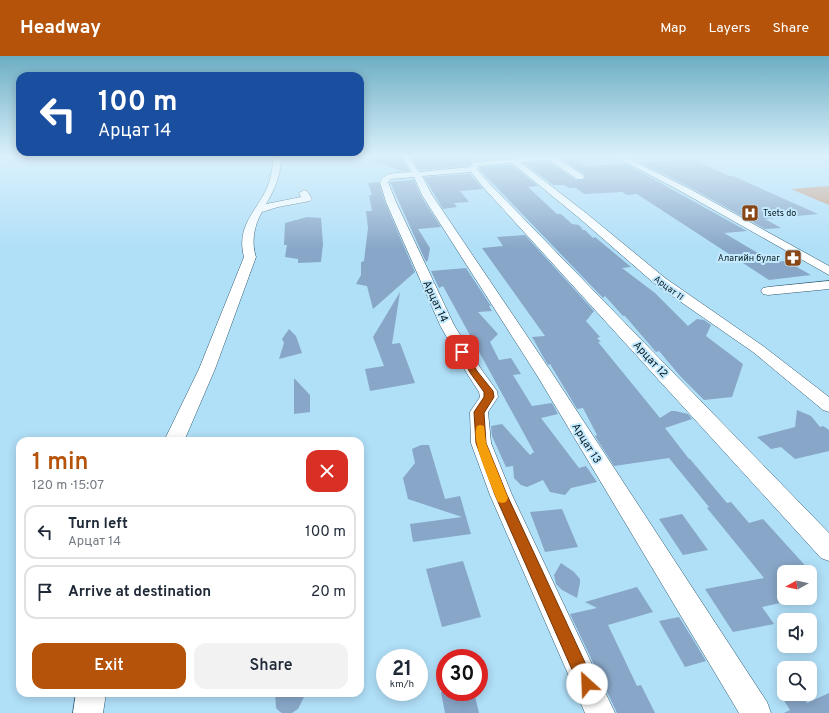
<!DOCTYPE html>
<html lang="en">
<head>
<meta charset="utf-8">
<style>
	:root { --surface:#fff; --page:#f2f2f3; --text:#1f2937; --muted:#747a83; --line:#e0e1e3; --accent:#b45309 }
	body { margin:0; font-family:Overpass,sans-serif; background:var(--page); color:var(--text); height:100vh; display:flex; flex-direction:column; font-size:15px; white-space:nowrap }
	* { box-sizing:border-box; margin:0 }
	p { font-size:13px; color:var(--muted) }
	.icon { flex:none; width:22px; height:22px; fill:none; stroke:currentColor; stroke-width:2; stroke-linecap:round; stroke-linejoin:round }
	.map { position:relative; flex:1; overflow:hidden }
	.sheet { position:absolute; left:16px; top:381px; width:348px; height:260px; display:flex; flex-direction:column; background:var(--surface); border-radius:12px; box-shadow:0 2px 10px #0003 }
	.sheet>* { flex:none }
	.guide { position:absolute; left:16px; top:16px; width:348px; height:84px; border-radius:12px; box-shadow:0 2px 10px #0003; background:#1a4fa0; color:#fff; overflow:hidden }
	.needle { width:26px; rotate:262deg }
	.tools { position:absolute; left:777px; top:509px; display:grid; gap:8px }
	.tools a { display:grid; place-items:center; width:40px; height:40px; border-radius:8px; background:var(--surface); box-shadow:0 2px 10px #0003; font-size:20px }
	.speed { position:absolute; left:376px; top:593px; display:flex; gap:8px; font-size:20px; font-weight:700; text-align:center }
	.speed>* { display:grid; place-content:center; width:52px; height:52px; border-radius:50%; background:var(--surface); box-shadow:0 2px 10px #0003; line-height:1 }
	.speed small { font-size:10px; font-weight:400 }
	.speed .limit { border:6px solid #d22; background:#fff; color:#111 }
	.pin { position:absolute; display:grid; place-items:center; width:34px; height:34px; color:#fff; margin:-17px; border-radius:8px; box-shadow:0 2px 6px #0006 }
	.me { position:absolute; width:44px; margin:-22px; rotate:335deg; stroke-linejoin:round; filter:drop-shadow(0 0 3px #0008) }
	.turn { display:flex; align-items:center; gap:14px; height:84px; padding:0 16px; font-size:18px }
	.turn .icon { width:52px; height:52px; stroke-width:2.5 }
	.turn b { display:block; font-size:28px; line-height:34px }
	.round { display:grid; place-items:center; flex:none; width:42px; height:42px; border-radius:12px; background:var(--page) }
	.summary { display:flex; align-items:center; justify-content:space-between; height:68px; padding:0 16px }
	h1 { font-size:24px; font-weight:600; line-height:30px; color:var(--accent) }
	.button { display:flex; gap:8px; margin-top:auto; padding:8px 16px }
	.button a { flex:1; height:46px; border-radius:12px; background:var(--accent); color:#fff; font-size:16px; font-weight:600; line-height:46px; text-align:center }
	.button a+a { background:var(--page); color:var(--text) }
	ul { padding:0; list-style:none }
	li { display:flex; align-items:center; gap:12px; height:54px; margin:0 8px 6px; padding:0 8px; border:2px solid var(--line); border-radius:12px }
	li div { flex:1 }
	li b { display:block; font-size:15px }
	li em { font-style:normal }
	header { display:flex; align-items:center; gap:24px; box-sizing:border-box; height:56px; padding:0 20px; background:var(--accent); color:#fff }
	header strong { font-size:19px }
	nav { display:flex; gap:22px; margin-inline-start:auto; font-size:14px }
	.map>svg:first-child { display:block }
	.green { fill:#c99d84 }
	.building { fill:#88a6c7 }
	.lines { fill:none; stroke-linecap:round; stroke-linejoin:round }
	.minor-casing { stroke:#305b70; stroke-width:1 }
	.minor { fill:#fff; fill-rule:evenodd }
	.route { fill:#b45309; stroke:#753606 }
	.slow { fill:#f59e0b }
	.labels { text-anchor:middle; stroke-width:4; stroke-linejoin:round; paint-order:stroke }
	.far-poi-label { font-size:9px; fill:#071a22; stroke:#c5eafe; text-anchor:start }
	.far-street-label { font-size:9px; fill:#071a22; stroke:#c5eafe }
	.street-label { font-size:11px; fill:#071a22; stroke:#c5eafe }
</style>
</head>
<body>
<header>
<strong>Headway</strong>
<nav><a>Map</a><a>Layers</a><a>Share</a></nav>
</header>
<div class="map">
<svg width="829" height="657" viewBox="0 0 829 657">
	<rect width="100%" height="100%" fill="#b0dff8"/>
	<polygon class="green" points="829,130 829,149 791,133"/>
	<g class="building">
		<polygon points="366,101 401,101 409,115 401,115 366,102"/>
		<polygon points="410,101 522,101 473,104 469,110 420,114"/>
		<polygon points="574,103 586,110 626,108 747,175 724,177 773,206 786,205 811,219 769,224 637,138 627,139 622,136 584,138 576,132 569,132 564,129 553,129 524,107 549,106 576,124 583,124 585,122 584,118 563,104"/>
		<polygon points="692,103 729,120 733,120 818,158 765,163 781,172 765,173 691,132 641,107"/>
		<polygon points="512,109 538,130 528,131 557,158 561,158 572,168 579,169 583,174 585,174 593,182 595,181 631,211 622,212 655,237 688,270 697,263 704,264 711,269 706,280 743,308 732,341 704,344 681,321 659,295 656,296 625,260 623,260 605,240 603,242 479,113 480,111"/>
		<polygon points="470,118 483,133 460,135 469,146 454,147 457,151 443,153 424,121"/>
		<polygon points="414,124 421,140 441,171 418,173 430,192 428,204 426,206 390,126"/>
		<polygon points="379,126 385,146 415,216 373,253 367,230 356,228 361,219 361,206 364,205 368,172 366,155 372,155 369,139 372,139 368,127"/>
		<polygon points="307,161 321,162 323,188 321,206 298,207 298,203 285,201 287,189 284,189 285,167"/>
		<polygon points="525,179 594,255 586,265 600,281 597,282 601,286 598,286 660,362 671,355 675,355 688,358 692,363 665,372 689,403 690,403 727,447 731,446 749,467 763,463 811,516 784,516 784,542 802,542 762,551 774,568 733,576 705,533 764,522 707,452 709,451 669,402 614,410 595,380 597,379 583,352 577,353 550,308 548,309 545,304 532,281 545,280 482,192 503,190 497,181"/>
		<polygon points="466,212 491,250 489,250 492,255 478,256 498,278 490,286 499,304 511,302 521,318 513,319 532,350 552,347 558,358 541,362 579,412 586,410 597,426 571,432 565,439 550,436 543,424 527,431 521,429 514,422 513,410 506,411 492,380 491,370 502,368 530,399 534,396 443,230 439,232 431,215"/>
		<polygon points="400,236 392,288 400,287 415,327 370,335 365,313 384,310 373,281"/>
		<polygon points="289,273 296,280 302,297 279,303 284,287 282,283"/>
		<polygon points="294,322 310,339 310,356 294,358"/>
		<polygon points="797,354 811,360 820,371 823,370 829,374 829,395 795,403 781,391 771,393 757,381 795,371"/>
		<polygon points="421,389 429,389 445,443 460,440 471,478 413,486 410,468 462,461 408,443 403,422 415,407 412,393"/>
		<polygon points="562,453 578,491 545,496 530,456"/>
		<polygon points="682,458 708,494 683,499 659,463"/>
		<polygon points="463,505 481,561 442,571 426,513"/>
		<polygon points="561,507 574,516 580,523 580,527 577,542 562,534 556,528 554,519"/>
		<polygon points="637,531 653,556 608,569 637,630 641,629 655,657 617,657 570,558 597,552 585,546"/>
		<polygon points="679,561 694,585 706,605 685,611 659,565"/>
		<polygon points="441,636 474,636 479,657 445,657"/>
		<polygon points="275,637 306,637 298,653 292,657 282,657 279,655 276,652"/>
		<polygon points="829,637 829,657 784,657 790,654 780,638 801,638 807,647"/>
	</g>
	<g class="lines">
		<defs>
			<g id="minor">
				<path d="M273 101H281C281 119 275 133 266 148L301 141 299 137 304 134 307 135 312 143 310 145 278 151 262 156C254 169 251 187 256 201L215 313 184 385H164L199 313 244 201C236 170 256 156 267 132 271 122 273 112 273 101Z"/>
				<path d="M402 101H409L419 116 470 111 473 106H476L534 101H557V102L583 119 584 121 583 123H577L549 104 520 106 586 157 665 222 763 290 829 341V356L823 354 753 296 655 228 578 161 512 107 479 110 477 113 489 127 829 477V505L821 502 483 131 471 116 422 120 432 139 552 317 767 646 771 657H739L538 321 422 139 414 121 391 123 388 126 396 146 454 269 481 313 497 335 498 341 488 356 491 387 512 439 615 657H585L490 439 471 387 470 356 480 341 479 336 466 316 440 269 386 146 380 126C384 115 402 117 412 116Z"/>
				<polygon points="616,101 625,101 690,133 829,210 829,219 684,137"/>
				<polygon points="829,225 829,233 768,239 763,238 761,235 763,232 768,231"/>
				<polygon points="76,637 106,637 103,657 73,657"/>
			</g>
		</defs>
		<use href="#minor" class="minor-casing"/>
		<use href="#minor" class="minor"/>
	</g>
	<linearGradient id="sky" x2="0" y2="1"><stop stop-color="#6daec4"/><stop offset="0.52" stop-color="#dbf1fc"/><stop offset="1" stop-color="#dbf1fc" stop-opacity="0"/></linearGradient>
	<rect width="829" height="193" fill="url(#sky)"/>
	<polygon class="route" points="462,293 465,294 477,315 493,335 494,341 484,357 486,387 507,439 595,628 592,634 587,636 581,634 495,439 476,387 474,356 484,341 484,336 471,318 458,296"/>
	<path class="slow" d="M480 369 484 370 486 387 508 442 506 446 502 447 498 446 496 442C491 427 470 384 477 370Z"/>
	<defs>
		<symbol id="hospital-square" viewBox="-11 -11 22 22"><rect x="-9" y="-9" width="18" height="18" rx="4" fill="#884515" stroke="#c5eafe"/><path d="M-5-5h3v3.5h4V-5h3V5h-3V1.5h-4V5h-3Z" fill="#fff"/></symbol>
		<symbol id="pharmacy-square" viewBox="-11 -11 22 22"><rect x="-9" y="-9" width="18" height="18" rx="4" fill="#884515" stroke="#c5eafe"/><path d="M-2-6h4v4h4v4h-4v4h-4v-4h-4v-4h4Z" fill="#fff"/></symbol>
	</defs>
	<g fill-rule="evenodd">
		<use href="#hospital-square" x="740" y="147" width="20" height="20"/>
		<use href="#pharmacy-square" x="783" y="192" width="20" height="20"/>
	</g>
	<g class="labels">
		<g class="far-poi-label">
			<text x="763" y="160">Tsets do</text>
			<text x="780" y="205" text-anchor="end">Алагийн булаг</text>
		</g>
		<g class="far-street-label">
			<text transform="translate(669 232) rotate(37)" y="3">Арцат 11</text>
		</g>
		<g class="street-label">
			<text transform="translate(436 245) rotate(65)" y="4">Арцат 14</text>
			<text transform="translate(651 303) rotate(47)" y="4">Арцат 12</text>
			<text transform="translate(587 387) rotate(58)" y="4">Арцат 13</text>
		</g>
	</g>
</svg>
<div class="tools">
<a><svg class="needle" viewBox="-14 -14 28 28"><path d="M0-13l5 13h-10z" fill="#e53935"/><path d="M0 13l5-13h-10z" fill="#747a83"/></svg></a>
<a><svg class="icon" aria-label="sound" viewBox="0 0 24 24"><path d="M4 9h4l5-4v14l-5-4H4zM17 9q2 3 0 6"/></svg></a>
<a><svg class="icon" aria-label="search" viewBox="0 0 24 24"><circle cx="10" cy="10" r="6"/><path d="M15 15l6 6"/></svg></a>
</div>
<div class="speed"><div>21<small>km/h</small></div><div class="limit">30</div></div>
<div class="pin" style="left:462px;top:296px;background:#d93025"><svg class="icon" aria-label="arrive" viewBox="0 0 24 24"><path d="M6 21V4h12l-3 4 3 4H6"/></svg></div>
<svg class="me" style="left:587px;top:628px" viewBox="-20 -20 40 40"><circle r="19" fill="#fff"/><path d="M0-13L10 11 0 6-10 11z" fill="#b45309"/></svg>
<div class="guide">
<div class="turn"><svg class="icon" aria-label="left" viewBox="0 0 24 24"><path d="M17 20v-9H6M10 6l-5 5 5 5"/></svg><div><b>100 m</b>Арцат 14</div></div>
</div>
<section class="sheet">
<div class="summary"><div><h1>1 min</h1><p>120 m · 15:07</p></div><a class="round" style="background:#d93025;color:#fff"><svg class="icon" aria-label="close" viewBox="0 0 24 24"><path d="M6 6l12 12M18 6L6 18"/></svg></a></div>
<ul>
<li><svg class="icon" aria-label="left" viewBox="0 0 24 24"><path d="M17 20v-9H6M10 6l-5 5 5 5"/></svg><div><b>Turn left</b><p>Арцат 14</p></div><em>100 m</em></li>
<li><svg class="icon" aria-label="arrive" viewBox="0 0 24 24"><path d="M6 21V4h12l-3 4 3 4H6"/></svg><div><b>Arrive at destination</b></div><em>20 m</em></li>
</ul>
<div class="button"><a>Exit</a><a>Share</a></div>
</section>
</div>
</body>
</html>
